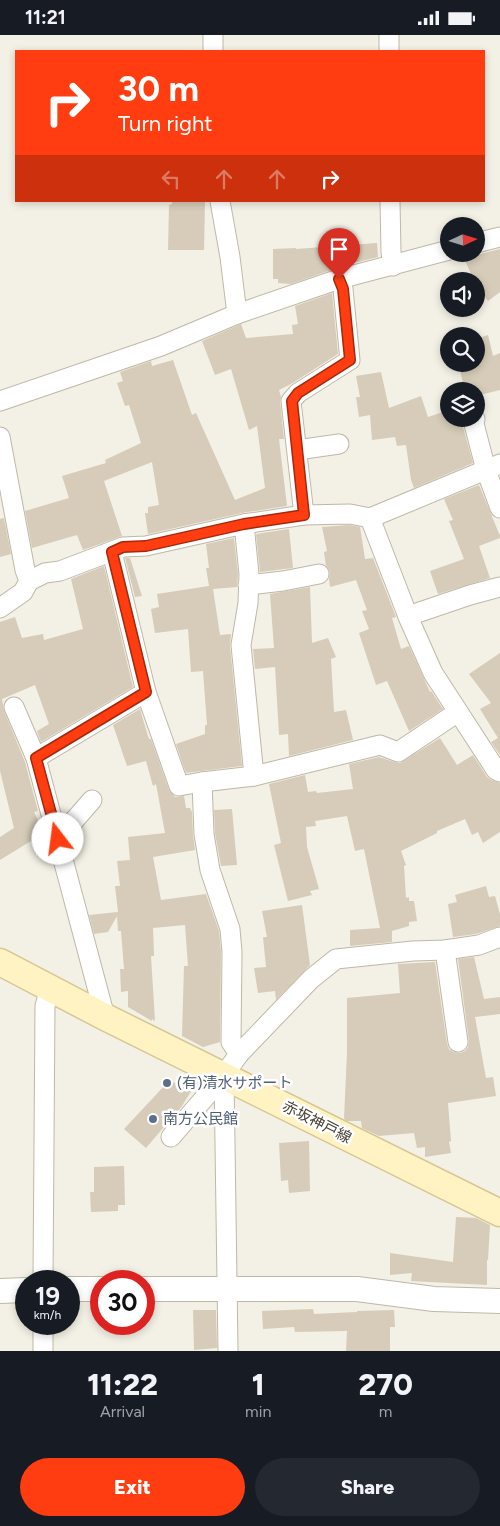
<!DOCTYPE html>
<html lang="en">
<head>
<meta charset="utf-8">
<style>
	:root { --surface:#171b24; --page:#242831; --text:#f1f3f6; --muted:#9ea1a6; --accent:#ff3d10 }
	body { margin:0; font-family:Figtree,"Noto Sans JP",sans-serif; background:var(--page); color:var(--text); height:100vh; display:flex; flex-direction:column; font-size:19px; white-space:nowrap }
	* { box-sizing:border-box; margin:0 }
	p { font-size:16px; color:var(--muted) }
	.icon { flex:none; width:28px; height:28px; fill:none; stroke:currentColor; stroke-width:2; stroke-linecap:round; stroke-linejoin:round }
	.map { position:relative; height:1316px; overflow:hidden }
	.details { display:flex; flex-direction:column; background:var(--surface); flex:1 }
	.details>* { flex:none }
	.hud { position:absolute; left:15px; top:15px; width:470px; height:152px; border-radius:0px; box-shadow:0 2px 8px #0003; background:#ff3d10; color:#fff; overflow:hidden }
	.needle { width:32px; rotate:86deg }
	.buttons { position:absolute; left:440px; top:182px; display:grid; gap:10px }
	.buttons a { display:grid; place-items:center; width:45px; height:45px; border-radius:50%; background:var(--surface); box-shadow:0 2px 8px #0003; font-size:25px }
	.speed { position:absolute; left:15px; top:1235px; display:flex; gap:10px; font-size:25px; font-weight:700; text-align:center }
	.speed>* { display:grid; place-content:center; width:65px; height:65px; border-radius:50%; background:var(--surface); box-shadow:0 2px 8px #0003; line-height:1 }
	.speed small { font-size:12px; font-weight:400 }
	.speed .limit { border:8px solid #d22; background:#fff; color:#111 }
	.pin { position:absolute; display:grid; place-items:center; width:42px; height:42px; color:#fff; margin:-51px -21px; border-radius:50% 50% 50% 0; rotate:-45deg; box-shadow:0 0 5px #0007 }
	.pin .icon { rotate:45deg }
	.me { position:absolute; width:55px; margin:-28px; rotate:345deg; stroke-linejoin:round; filter:drop-shadow(0 0 4px #0008) }
	.turn { display:flex; align-items:center; gap:18px; height:105px; padding:0 20px; font-size:22px }
	.turn .icon { width:65px; height:65px; stroke-width:2.5 }
	.turn b { display:block; font-size:35px; line-height:42px }
	.lanes { display:flex; align-items:center; height:48px; padding:0 20px; background:#0003; justify-content:center; gap:25px; direction:ltr }
	.lanes .off { opacity:.35 }
	.eta { display:flex; justify-content:space-evenly; align-items:center; height:85px; text-align:center }
	.eta b { font-size:30px; font-weight:800; line-height:35px }
	.button { display:flex; gap:10px; margin-top:auto; padding:10px 20px }
	.button a { flex:1; height:58px; border-radius:30px; background:var(--accent); color:#fff; font-size:20px; font-weight:800; line-height:58px; text-align:center }
	.button a+a { background:var(--page); color:var(--text) }
	.status { display:flex; justify-content:space-between; align-items:center; height:35px; padding:0 25px; background:var(--surface); direction:ltr }
	.status svg { height:14px; fill:currentColor }
	.map>svg:first-child { display:block }
	.building { fill:#d6ccb9 }
	.lines { fill:none; stroke-linecap:round; stroke-linejoin:round }
	.minor-casing { stroke:#bfb8a7; stroke-width:21 }
	.tertiary-casing { stroke:#bfb8a7; stroke-width:26 }
	.secondary-casing { stroke:#d6c692; stroke-width:29 }
	.minor { stroke:#fff; stroke-width:19 }
	.tertiary { stroke:#fff; stroke-width:24 }
	.secondary { stroke:#fff3c3; stroke-width:26 }
	.route-casing { stroke:#a6280a; stroke-width:12 }
	.route { stroke:#ff3d10; stroke-width:9 }
	.service-dot { fill:#5c6f8a; stroke:#fff; stroke-width:2 }
	.labels { text-anchor:middle; stroke-width:5; stroke-linejoin:round; paint-order:stroke }
	.service-label { font-size:15px; fill:#4e5e75; stroke:#fff; text-anchor:start }
	.street-label { font-size:15px; fill:#464034; stroke:#fff }
</style>
</head>
<body>
<div class="status"><b>11:21</b><svg viewBox="0 0 49 12"><path d="M0 12V9h3v3zM5 12V6h3v6zM10 12V3h3v9zM15 12V0h3v12zM26 1h20v11H26zM47 4h2v5h-2z"/></svg></div>
<div class="map">
<svg width="500" height="1316" viewBox="0 0 500 1316">
	<rect width="100%" height="100%" fill="#f3f0e5"/>
	<g class="building">
		<polygon points="172,166 205,166 204,215 168,215 169,170 172,169"/>
		<polygon points="377,208 378,222 358,227 331,229 331,235 291,249 278,248 278,244 273,244 273,214 296,213 296,214"/>
		<polygon points="500,214 500,257 488,266 476,250 476,246 474,246 464,223"/>
		<polygon points="332,258 338,319 291,349 279,355 281,362 280,367 284,404 279,404 287,471 242,478 148,499 145,478 148,478 148,472 159,470 152,427 104,446 122,501 83,515 77,500 32,513 25,476 69,463 62,441 106,428 105,425 141,408 129,370 125,371 117,348 123,346 120,337 151,326 152,331 173,325 192,380 196,378 235,465 265,453 257,391 249,395 231,334 215,340 202,306 241,289 246,303 293,299 292,290 298,289 295,271"/>
		<polygon points="488,300 493,321 500,318 500,355 476,361 476,356 465,356 459,331 455,333 454,329 476,329 476,304"/>
		<polygon points="381,337 389,373 421,361 428,382 449,375 449,384 464,384 463,392 473,428 414,453 411,445 406,410 397,411 395,402 372,405 370,380 359,382 356,362 360,362 356,341"/>
		<polygon points="479,450 500,501 500,503 479,511 490,543 438,559 430,536 464,524 449,486 453,485 444,464"/>
		<polygon points="4,483 11,519 0,522 0,484"/>
		<polygon points="349,490 360,492 365,524 373,523 396,582 392,583 401,614 409,611 430,657 431,656 443,674 409,696 387,646 376,650 359,598 369,594 362,576 367,575 356,545 330,552 329,544 330,537 326,531 324,517 327,516 322,492"/>
		<polygon points="289,494 293,533 260,537 256,499"/>
		<polygon points="234,503 238,539 237,552 213,554 220,600 231,599 230,611 242,731 186,738 176,709 205,699 205,690 207,690 203,636 191,637 188,594 155,598 151,574 159,572 157,559 209,551 206,533 209,533 206,509"/>
		<polygon points="125,523 130,523 142,561 135,562"/>
		<polygon points="104,531 133,652 41,707 37,696 49,689 35,650 2,664 4,676 25,727 38,776 34,777 44,798 0,825 0,802 14,793 0,736 0,587 15,582 22,603 43,599 44,605 83,594 71,544"/>
		<polygon points="310,552 312,608 328,603 336,622 331,624 334,677 346,675 353,705 289,721 288,699 279,700 275,632 255,634 253,614 274,613 270,559"/>
		<polygon points="500,618 500,720 491,707 498,703 480,674 491,668 469,639"/>
		<polygon points="140,674 147,698 149,704 151,704 169,755 175,762 184,761 186,773 190,773 192,777 193,800 195,815 153,822 161,865 206,859 219,896 221,917 220,1007 203,1012 182,1001 184,931 188,931 185,890 153,893 154,921 151,921 155,986 152,984 152,986 128,972 128,956 121,957 120,934 124,934 121,896 118,896 117,881 108,897 94,899 89,880 118,877 115,851 120,851 117,826 130,825 128,802 165,798 156,749 153,751 146,726 127,731 113,690"/>
		<polygon points="440,703 457,730 473,720 487,742 491,745 500,748 500,797 483,808 478,797 472,800 465,784 437,796 437,798 401,816 406,830 404,831 406,863 409,862 409,866 414,866 417,886 409,887 409,891 392,896 392,907 350,911 350,895 380,893 364,814 355,816 347,781 315,786 316,791 306,792 307,812 319,854 310,856 312,860 288,866 274,810 281,808 269,749 305,740 308,757 316,756 317,758 353,754 349,729 379,722 394,727 400,728"/>
		<polygon points="232,774 237,830 221,831 215,798 214,775"/>
		<polygon points="486,851 489,862 495,861 500,879 500,891 476,899 453,902 448,869 457,867 455,860"/>
		<polygon points="302,870 310,930 276,965 275,956 258,958 254,933 266,932 263,902 267,902 262,876"/>
		<polygon points="474,922 484,964 500,962 500,979 475,982 486,1043 493,1042 496,1061 448,1068 451,1106 449,1107 451,1118 425,1122 425,1112 417,1113 414,1098 379,1101 362,1093 361,1086 347,1086 344,1084 347,1017 347,963 400,958 398,929 435,927 447,1009 449,1014 453,1017 460,1018 465,1016 468,1012 469,1006 458,924"/>
		<polygon points="182,1047 193,1053 182,1071 146,1113 124,1094 167,1048"/>
		<polygon points="309,1106 310,1156 289,1158 288,1145 281,1146 279,1108"/>
		<polygon points="124,1131 125,1170 118,1170 118,1176 91,1177 90,1157 94,1157 94,1132"/>
		<polygon points="456,1182 476,1183 490,1190 488,1225 487,1225 487,1250 411,1246 412,1238 390,1240 390,1218 453,1227"/>
		<polygon points="313,1274 314,1279 357,1277 357,1276 394,1275 395,1292 390,1292 390,1316 346,1316 347,1296 295,1297 294,1292 263,1294 262,1276"/>
		<polygon points="193,1275 216,1275 217,1313 194,1315"/>
	</g>
	<g class="lines">
		<defs>
			<g id="minor">
				<polyline points="213,0 213,16"/>
				<polyline points="389,0 389,16"/>
				<polyline points="220,166 230,222 237,279"/>
				<polyline points="390,166 391,217 393,231"/>
				<polyline points="476,208 500,202"/>
				<polyline points="339,244 343,254 350,325 298,358 291,366 304,480 350,479 370,483 500,429"/>
				<polyline points="0,366 161,311 237,279 339,244 449,215"/>
				<polyline points="475,384 474,389 486,435 500,473"/>
				<polyline points="0,402 25,535 29,546 23,557 0,573"/>
				<polyline points="297,415 339,409"/>
				<polyline points="370,483 409,584 433,638 496,735 500,737"/>
				<polyline points="112,517 146,657 179,751 202,747"/>
				<polyline points="29,546 45,538 60,536 123,512 146,511 244,489 304,480"/>
				<polyline points="248,550 283,546 319,539"/>
				<polyline points="408,581 470,560 500,552"/>
				<polyline points="14,672 36,723"/>
				<polyline points="254,741 380,710 398,717 458,677"/>
				<polyline points="58,804 92,765"/>
				<polyline points="445,915 458,1007"/>
				<polyline points="105,982 36,723 146,657"/>
				<polyline points="239,1019 231,1007 232,917 230,894 210,835 204,799 202,747 254,741 241,610 248,568 249,539 244,489"/>
				<polyline points="224,1040 228,1316"/>
				<polyline points="171,1102 224,1040 239,1019 311,944 336,924 413,916 445,915 479,910 500,902"/>
				<polyline points="43,1246 45,971 50,953"/>
				<polyline points="43,1289 43,1316"/>
			</g>
			<g id="tertiary">
				<polyline points="69,1254 101,1254"/>
				<polyline points="144,1254 357,1254 434,1264 500,1266"/>
				<polyline points="0,1256 26,1255"/>
			</g>
			<polyline id="secondary" points="0,927 105,982 500,1178"/>
		</defs>
		<use href="#minor" class="minor-casing"/>
		<use href="#tertiary" class="tertiary-casing"/>
		<use href="#secondary" class="secondary-casing"/>
		<use href="#minor" class="minor"/>
		<use href="#tertiary" class="tertiary"/>
		<use href="#secondary" class="secondary"/>
	</g>
	<g class="lines">
		<defs>
			<polyline id="route" points="58,804 36,723 146,657 112,517 123,512 146,511 244,489 304,480 292,366 298,358 350,325 343,254 339,244"/>
		</defs>
		<use href="#route" class="route-casing"/>
		<use href="#route" class="route"/>
	</g>
	<g class="service-dot">
		<circle cx="167" cy="1048" r="5"/>
		<circle cx="153" cy="1084" r="5"/>
	</g>
	<g class="labels">
		<g class="service-label">
			<text x="177" y="1053">(有)清水サポート</text>
			<text x="163" y="1089">南方公民館</text>
		</g>
		<g class="street-label">
			<text transform="translate(317 1087) rotate(27)" y="5">赤坂神戸線</text>
		</g>
	</g>
</svg>
<div class="buttons">
<a><svg class="needle" viewBox="-14 -14 28 28"><path d="M0-13l5 13h-10z" fill="#e53935"/><path d="M0 13l5-13h-10z" fill="#9ea1a6"/></svg></a>
<a><svg class="icon" aria-label="sound" viewBox="0 0 24 24"><path d="M4 9h4l5-4v14l-5-4H4zM17 9q2 3 0 6"/></svg></a>
<a><svg class="icon" aria-label="search" viewBox="0 0 24 24"><circle cx="10" cy="10" r="6"/><path d="M15 15l6 6"/></svg></a>
<a><svg class="icon" aria-label="layers" viewBox="0 0 24 24"><path d="M12 4l9 5-9 5-9-5zM3 14l9 5 9-5"/></svg></a>
</div>
<div class="speed"><div>19<small>km/h</small></div><div class="limit">30</div></div>
<div class="pin" style="left:339px;top:244px;background:#d93025"><svg class="icon" aria-label="arrive" viewBox="0 0 24 24"><path d="M6 21V4h12l-3 4 3 4H6"/></svg></div>
<svg class="me" style="left:58px;top:804px" viewBox="-20 -20 40 40"><circle r="19" fill="#fff"/><path d="M0-13L10 11 0 6-10 11z" fill="#ff3d10"/></svg>
<div class="hud">
<div class="turn"><svg class="icon" aria-label="right" viewBox="0 0 24 24"><path d="M7 20v-9h11M14 6l5 5-5 5"/></svg><div><b>30 m</b>Turn right</div></div>
<div class="lanes"><svg class="icon off" aria-label="left" viewBox="0 0 24 24"><path d="M17 20v-9H6M10 6l-5 5 5 5"/></svg><svg class="icon off" aria-label="ahead" viewBox="0 0 24 24"><path d="M12 20V5M6 11l6-6 6 6"/></svg><svg class="icon off" aria-label="ahead" viewBox="0 0 24 24"><path d="M12 20V5M6 11l6-6 6 6"/></svg><svg class="icon" aria-label="right" viewBox="0 0 24 24"><path d="M7 20v-9h11M14 6l5 5-5 5"/></svg></div>
</div>
</div>
<section class="details">
<div class="eta">
<div><b>11:22</b><p>Arrival</p></div>
<div><b>1</b><p>min</p></div>
<div><b>270</b><p>m</p></div>
</div>
<div class="button"><a>Exit</a><a>Share</a></div>
</section>
</body>
</html>
